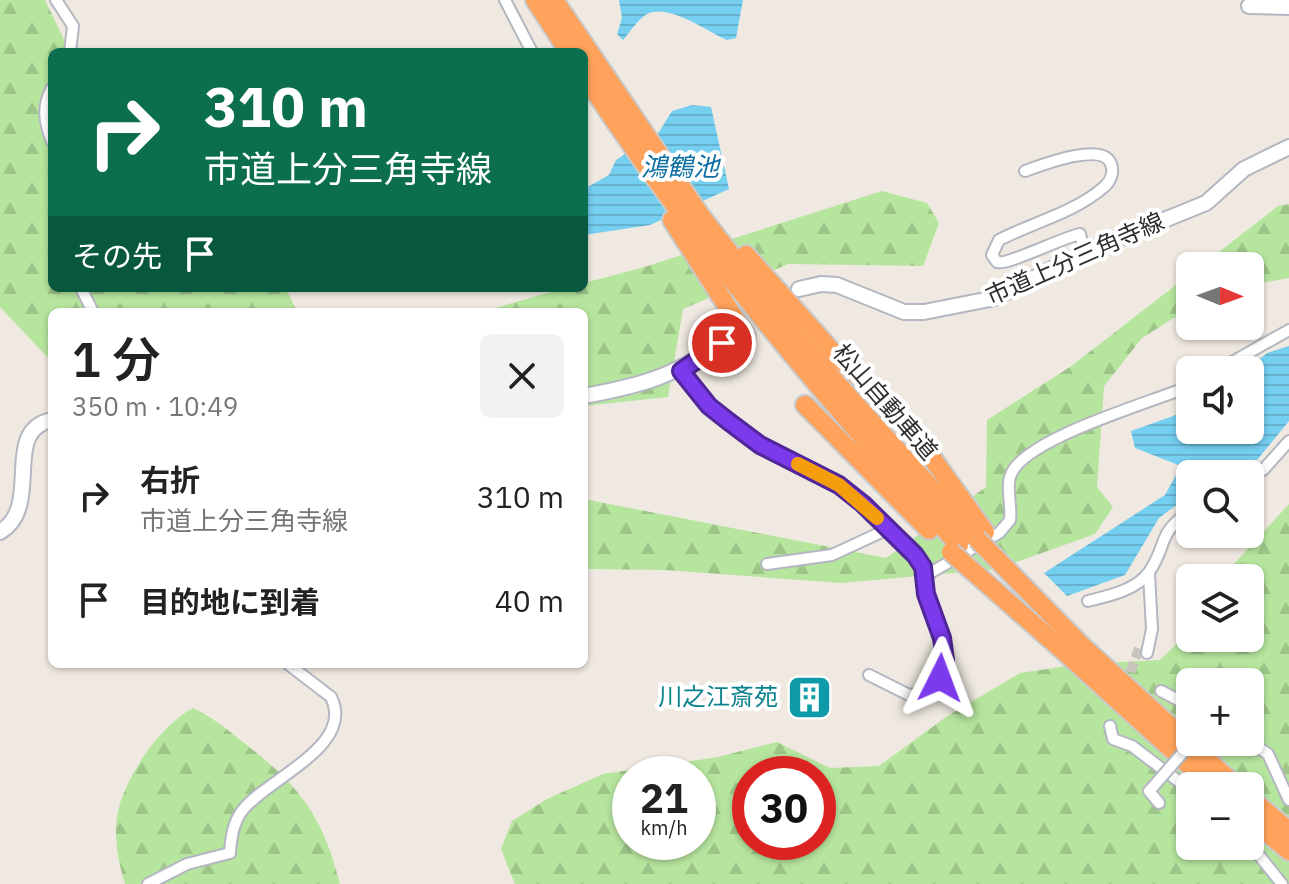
<!DOCTYPE html>
<html lang="ja">
<head>
<meta charset="utf-8">
<style>
	:root { --surface:#fff; --page:#f2f2f2; --text:#222; --muted:#767676 }
	body { margin:0; font-family:"IBM Plex Sans","Noto Sans JP",sans-serif; background:var(--page); color:var(--text); height:100vh; display:flex; flex-direction:column; font-size:30px; white-space:nowrap }
	* { box-sizing:border-box; margin:0 }
	p { font-size:26px; color:var(--muted) }
	.icon { flex:none; width:44px; height:44px; fill:none; stroke:currentColor; stroke-width:2; stroke-linecap:round; stroke-linejoin:round }
	.map { position:relative; flex:1; overflow:hidden }
	.details { position:absolute; left:48px; top:308px; width:540px; height:360px; display:flex; flex-direction:column; background:var(--surface); border-radius:12px; box-shadow:0 2px 6px #0004 }
	.details>* { flex:none }
	.guide { position:absolute; left:48px; top:48px; width:540px; height:244px; border-radius:12px; box-shadow:0 2px 6px #0004; background:#0b6e4f; color:#fff; overflow:hidden }
	.needle { width:52px; rotate:91deg }
	.fabs { position:absolute; left:1176px; top:252px; display:grid; gap:16px }
	.fabs a { display:grid; place-items:center; width:88px; height:88px; border-radius:12px; background:var(--surface); box-shadow:0 2px 6px #0004; font-size:40px }
	.speed { position:absolute; left:612px; top:756px; display:flex; gap:16px; font-size:40px; font-weight:700; text-align:center }
	.speed>* { display:grid; place-content:center; width:104px; height:104px; border-radius:50%; background:var(--surface); box-shadow:0 2px 6px #0004; line-height:1 }
	.speed small { font-size:20px; font-weight:400 }
	.speed .limit { border:12px solid #d22; background:#fff; color:#111 }
	.pin { position:absolute; display:grid; place-items:center; width:68px; height:68px; color:#fff; margin:-34px; border:4px solid #fff; border-radius:50%; box-shadow:0 2px 8px #0007 }
	.me { position:absolute; width:88px; margin:-44px; rotate:3deg; stroke-linejoin:round; filter:drop-shadow(0 0 6px #0008) }
	.turn { display:flex; align-items:center; gap:28px; height:168px; padding:0 24px; font-size:36px }
	.turn .icon { width:104px; height:104px; stroke-width:2.5 }
	.turn b { display:block; font-size:56px; line-height:68px }
	.then { display:flex; align-items:center; height:76px; padding:0 24px; background:#0003; gap:16px; font-size:30px }
	.round { display:grid; place-items:center; flex:none; width:84px; height:84px; border-radius:12px; background:var(--page) }
	.head { display:flex; align-items:center; justify-content:space-between; height:136px; padding:0 24px }
	h1 { font-size:48px; font-weight:600; line-height:60px }
	ul { padding:0; list-style:none }
	li { display:flex; align-items:center; gap:24px; height:104px; padding:0 24px }
	li div { flex:1 }
	li b { display:block; font-size:30px }
	li em { font-style:normal }
	.map>svg:first-child { display:block }
	.forest { fill:url(#forest-firs); fill-rule:evenodd }
	.water { fill:url(#water-rules) }
	.lines { fill:none; stroke-linecap:round; stroke-linejoin:round }
	.street-tunnel { stroke:#c8c4bd; stroke-width:10; stroke-dasharray:10 5; stroke-linecap:butt }
	.secondary-tunnel { stroke:#c8c4bd; stroke-width:14; stroke-dasharray:14 7; stroke-linecap:butt }
	.street-casing { stroke:#b4b7c1; stroke-width:14 }
	.secondary-casing { stroke:#b4b7c1; stroke-width:18 }
	.highway-casing { stroke:#c9c9c9; stroke-width:22 }
	.street { stroke:#fff; stroke-width:10 }
	.secondary { stroke:#fff; stroke-width:14 }
	.highway { stroke:#ffa35c; stroke-width:18 }
	.street-bridge-casing { stroke:#b4b7c1; stroke-width:14; stroke-linecap:butt }
	.highway-bridge-casing { stroke:#c9c9c9; stroke-width:22; stroke-linecap:butt }
	.street-bridge { stroke:#fff; stroke-width:10 }
	.highway-bridge { stroke:#ffa35c; stroke-width:18 }
	.route-casing { stroke:#51269a; stroke-width:20 }
	.route { stroke:#7c3aed; stroke-width:14 }
	.slow { stroke:#f59e0b; stroke-width:14 }
	.labels { text-anchor:middle; stroke-width:8; stroke-linejoin:round; paint-order:stroke }
	.street-label { font-size:24px; fill:#2e2e2e; stroke:#fff }
	.culture-label { font-size:24px; fill:#0d838f; stroke:#fff; text-anchor:end }
	.water-label { font-size:26px; font-style:italic; fill:#0d6fa3; stroke:#fff }
</style>
</head>
<body>
<div class="map">
<svg width="1289" height="884" viewBox="0 0 1289 884">
	<defs>
		<pattern id="forest-firs" width="22" height="20" patternUnits="userSpaceOnUse" patternTransform="scale(2)"><rect width="22" height="20" fill="#b6e59e"/><path d="M5 1l3.5 6h-7zM16 11l3.5 6h-7z" fill="#9dc588"/></pattern>
		<pattern id="water-rules" width="6" height="5" patternUnits="userSpaceOnUse" patternTransform="scale(2)"><rect width="6" height="5" fill="#75cff0"/><path d="M0 2.5h6" fill="none" stroke="#66b2ce"/></pattern>
	</defs>
	<rect width="100%" height="100%" fill="#efe9e1"/>
	<g class="forest">
		<polygon points="0,0 45,0 70,52 52,52 52,288 286,288 297,312 52,312 52,362 0,307"/>
		<polygon points="882,191 927,203 939,223 923,266 788,264 683,309 668,397 584,406 584,312 481,312 565,288 584,288 584,283 641,268"/>
		<polygon points="1289,204 1289,278 1250,285 1250,266 1201,266 1278,206"/>
		<polygon points="1190,274 1190,308 1142,338 1104,386 1097,487 1113,507 1095,534 997,569 841,583 665,570 584,569 584,500 589,500 886,558 986,487 987,420 1070,367"/>
		<path d="M1289 504V884H515L501 849 512 821 547 799 603 774 718 757 777 742 830 768 879 766 946 717 1020 673 1081 664 1160 660 1190 631V638H1250V578H1221ZM1190 682H1250V742H1190ZM630 774H698V842H630ZM750 774H818V842H750ZM1190 786H1250V846H1190Z"/>
		<path d="M193 708C212 717 228 730 244 743 299 785 323 816 340 884H125C118 861 113 836 118 811 127 774 160 726 193 708Z"/>
	</g>
	<g class="water">
		<path d="M619 0H743L736 38 727 40C706 31 665 0 644 16 636 22 629 33 623 40L617 34 622 18Z"/>
		<polygon points="692,105 711,107 729,189 650,225 584,235 584,189 609,175 616,160 659,132 672,111"/>
		<polygon points="1289,346 1289,421 1257,460 1233,464 1219,474 1190,474 1190,495 1159,518 1125,575 1067,596 1044,573 1165,495 1181,466 1135,448 1131,431 1190,410 1190,430 1250,430 1247,370 1267,353"/>
	</g>
	<g class="lines">
		<polyline class="street-tunnel" points="1125,686 1140,646"/>
		<polyline class="secondary-tunnel" points="722,343 769,310"/>
		<defs>
			<g id="street">
				<polyline points="56,0 73,26 70,52"/>
				<polyline points="505,0 532,52"/>
				<path d="M52 88C42 106 44 122 52 141"/>
				<path d="M1025 171C1042 165 1103 141 1111 164 1114 172 1111 181 1104 187 1074 213 1034 222 999 240L992 255 997 262C1006 266 1061 238 1080 234L1085 252"/>
				<polyline points="81,288 93,312"/>
				<polyline points="1218,370 1289,330"/>
				<polyline points="681,371 709,406 760,445 839,485 863,504 923,567 926,594 942,638 945,660 940,678 920,694 909,695 869,675"/>
				<polyline points="1239,474 1263,470 1289,441"/>
				<polyline points="767,564 832,555 888,529"/>
				<path d="M925 576 999 533 1010 520C1012 506 1006 489 1010 477 1020 439 1153 402 1190 386"/>
				<path d="M1088 601C1108 596 1137 590 1149 572 1169 543 1155 536 1190 511"/>
				<polyline points="1147,653 1152,629 1149,574"/>
				<polyline points="1161,691 1190,706"/>
				<polyline points="1110,726 1113,739 1132,746 1190,790"/>
				<polyline points="1250,742 1268,754 1289,800"/>
				<polyline points="1152,788 1149,791 1159,803"/>
				<polyline points="1250,844 1282,884"/>
				<path d="M148 884 187 864 230 853C231 838 233 823 242 811 266 779 356 746 331 697L288 664"/>
			</g>
			<g id="secondary">
				<polyline points="1249,6 1289,7"/>
				<polyline points="799,289 821,284 837,285 904,312 924,312 995,298 1085,252 1206,203 1244,169 1289,147"/>
				<path d="M584 396C644 385 671 377 722 343"/>
				<path d="M0 532C44 506 0 430 52 420"/>
			</g>
			<g id="highway">
				<polyline points="535,0 569,52"/>
				<polyline points="554,0 700,215 794,336 977,539"/>
				<path d="M584 75C694 243 823 396 959 545"/>
				<polyline points="672,220 746,336"/>
				<polyline points="746,255 838,358 858,376"/>
				<polyline points="805,405 929,530"/>
				<polyline points="932,458 985,532"/>
				<polyline points="1083,647 1236,786"/>
				<polyline points="1067,654 1212,786"/>
				<polyline points="1250,798 1289,831"/>
				<polyline points="1250,818 1289,851"/>
			</g>
		</defs>
		<use href="#street" class="street-casing"/>
		<use href="#secondary" class="secondary-casing"/>
		<use href="#highway" class="highway-casing"/>
		<use href="#street" class="street"/>
		<use href="#secondary" class="secondary"/>
		<use href="#highway" class="highway"/>
		<defs>
			<polyline id="street-bridge" points="1152,788 1192,742"/>
			<g id="highway-bridge">
				<polyline points="977,539 1083,647"/>
				<polyline points="951,552 1067,654"/>
			</g>
		</defs>
		<use href="#street-bridge" class="street-bridge-casing"/>
		<use href="#highway-bridge" class="highway-bridge-casing"/>
		<use href="#street-bridge" class="street-bridge"/>
		<use href="#highway-bridge" class="highway-bridge"/>
	</g>
	<g class="lines">
		<defs>
			<polyline id="route" points="722,343 681,371 709,406 728,421 760,445 839,485 863,504 915,555 923,567 926,594 942,638 945,660 940,678"/>
		</defs>
		<use href="#route" class="route-casing"/>
		<use href="#route" class="route"/>
		<polyline class="slow" points="798,464 839,485 877,518"/>
	</g>
	<defs>
		<symbol id="building-square" viewBox="-11 -11 22 22"><rect x="-9" y="-9" width="18" height="18" rx="4" fill="#0f9aa8" stroke="#fff"/><path d="M-4-6H4V6H1V3H-1V6H-4ZM-2.5-4.3h1.7v1.8h-1.7ZM.8-4.3h1.7v1.8H.8ZM-2.5-1h1.7V.8h-1.7ZM.8-1h1.7V.8H.8Z" fill="#fff"/></symbol>
	</defs>
	<g fill-rule="evenodd">
		<use href="#building-square" x="784" y="672" width="51" height="51"/>
	</g>
	<g class="labels">
		<g class="street-label">
			<text transform="translate(1075 259) rotate(-24)" y="8">市道上分三角寺線</text>
			<text transform="translate(885 402) rotate(49)" y="8">松山自動車道</text>
		</g>
		<g class="culture-label">
			<text x="778" y="705">川之江斎苑</text>
		</g>
		<g class="water-label">
			<text x="680" y="176">鴻鶴池</text>
		</g>
	</g>
</svg>
<div class="fabs">
<a><svg class="needle" viewBox="-14 -14 28 28"><path d="M0-13l5 13h-10z" fill="#e53935"/><path d="M0 13l5-13h-10z" fill="#767676"/></svg></a>
<a><svg class="icon" aria-label="sound" viewBox="0 0 24 24"><path d="M4 9h4l5-4v14l-5-4H4zM17 9q2 3 0 6"/></svg></a>
<a><svg class="icon" aria-label="search" viewBox="0 0 24 24"><circle cx="10" cy="10" r="6"/><path d="M15 15l6 6"/></svg></a>
<a><svg class="icon" aria-label="layers" viewBox="0 0 24 24"><path d="M12 4l9 5-9 5-9-5zM3 14l9 5 9-5"/></svg></a>
<a>+</a>
<a>−</a>
</div>
<div class="speed"><div>21<small>km/h</small></div><div class="limit">30</div></div>
<div class="pin" style="left:722px;top:343px;background:#d93025"><svg class="icon" aria-label="arrive" viewBox="0 0 24 24"><path d="M6 21V4h12l-3 4 3 4H6"/></svg></div>
<svg class="me" style="left:940px;top:678px" viewBox="-20 -20 40 40"><path d="M0-17L14 15 0 8-14 15z" fill="#7c3aed" stroke="#fff" stroke-width="4"/></svg>
<div class="guide">
<div class="turn"><svg class="icon" aria-label="right" viewBox="0 0 24 24"><path d="M7 20v-9h11M14 6l5 5-5 5"/></svg><div><b>310 m</b>市道上分三角寺線</div></div>
<div class="then">その先<svg class="icon" aria-label="arrive" viewBox="0 0 24 24"><path d="M6 21V4h12l-3 4 3 4H6"/></svg></div>
</div>
<section class="details">
<div class="head"><div><h1>1 分</h1><p>350 m · 10:49</p></div><a class="round"><svg class="icon" aria-label="close" viewBox="0 0 24 24"><path d="M6 6l12 12M18 6L6 18"/></svg></a></div>
<ul>
<li><svg class="icon" aria-label="right" viewBox="0 0 24 24"><path d="M7 20v-9h11M14 6l5 5-5 5"/></svg><div><b>右折</b><p>市道上分三角寺線</p></div><em>310 m</em></li>
<li><svg class="icon" aria-label="arrive" viewBox="0 0 24 24"><path d="M6 21V4h12l-3 4 3 4H6"/></svg><div><b>目的地に到着</b></div><em>40 m</em></li>
</ul>
</section>
</div>
</body>
</html>
